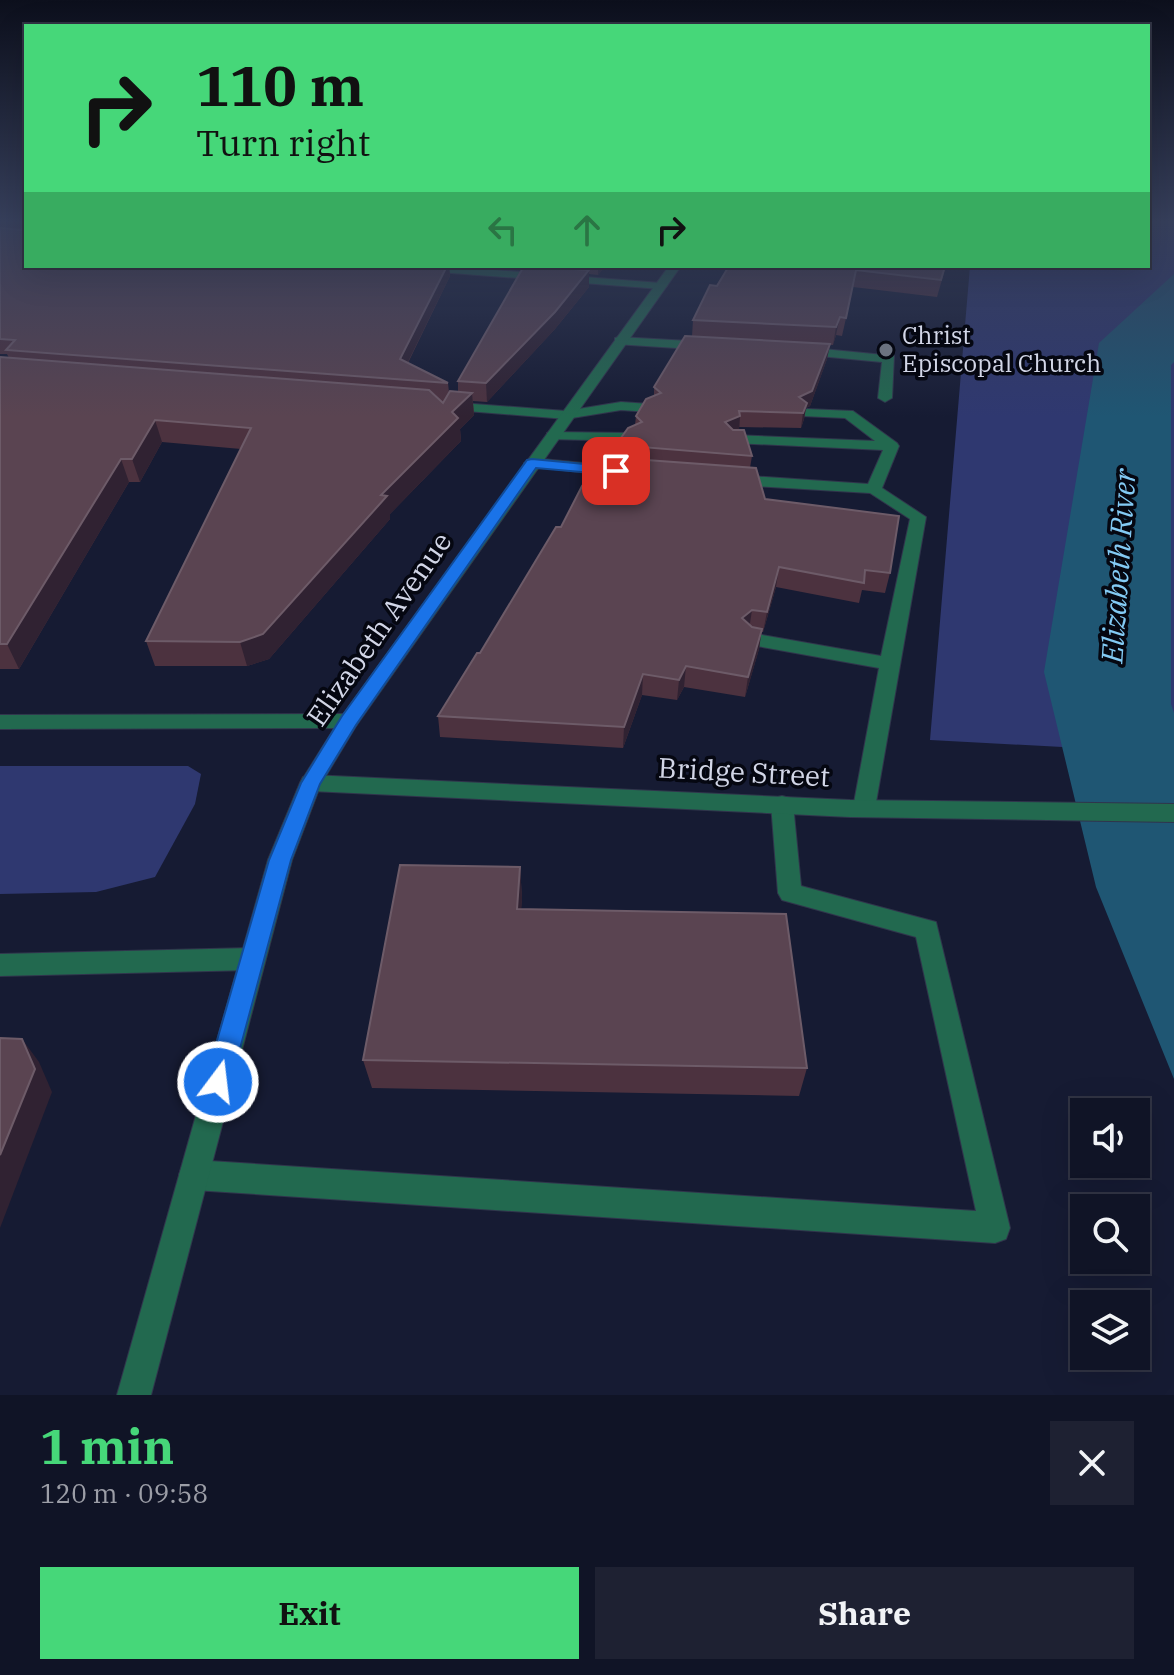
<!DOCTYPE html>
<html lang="en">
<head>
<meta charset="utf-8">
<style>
	:root { --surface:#101426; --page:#1e2132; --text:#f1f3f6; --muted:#9c9ea7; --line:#303343; --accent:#46d779 }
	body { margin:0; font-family:"IBM Plex Serif",serif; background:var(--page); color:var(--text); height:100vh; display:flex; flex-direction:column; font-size:30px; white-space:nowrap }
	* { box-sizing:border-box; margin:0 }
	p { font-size:26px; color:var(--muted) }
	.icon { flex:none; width:44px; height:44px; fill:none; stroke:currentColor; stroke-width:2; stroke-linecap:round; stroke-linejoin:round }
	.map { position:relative; height:1395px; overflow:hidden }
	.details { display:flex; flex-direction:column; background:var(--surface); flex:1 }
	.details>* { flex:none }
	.top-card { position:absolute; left:24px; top:24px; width:1126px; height:244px; border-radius:0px; box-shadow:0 8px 32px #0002,0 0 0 2px var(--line); background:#46d779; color:#111; overflow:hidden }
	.fabs { position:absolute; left:1070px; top:1098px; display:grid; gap:16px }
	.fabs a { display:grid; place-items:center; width:80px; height:80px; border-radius:0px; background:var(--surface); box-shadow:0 8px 32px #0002,0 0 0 2px var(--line); font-size:40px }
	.pin { position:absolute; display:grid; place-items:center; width:68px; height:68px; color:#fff; margin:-34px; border-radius:16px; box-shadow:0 4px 12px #0006 }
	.me { position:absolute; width:88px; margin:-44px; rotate:15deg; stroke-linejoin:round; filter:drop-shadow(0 0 6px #0008) }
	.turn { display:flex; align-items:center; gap:28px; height:168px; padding:0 40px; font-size:36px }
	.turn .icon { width:104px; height:104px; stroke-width:2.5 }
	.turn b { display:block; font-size:56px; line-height:68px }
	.lanes { display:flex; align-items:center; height:76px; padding:0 40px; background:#0003; justify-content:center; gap:40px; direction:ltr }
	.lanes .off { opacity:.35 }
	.round { display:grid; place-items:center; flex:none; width:84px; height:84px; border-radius:0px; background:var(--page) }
	.head { display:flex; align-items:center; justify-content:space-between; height:136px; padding:0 40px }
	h1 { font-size:48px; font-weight:700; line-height:60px; color:var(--accent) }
	.action { display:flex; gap:16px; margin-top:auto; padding:16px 40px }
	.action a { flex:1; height:92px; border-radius:0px; background:var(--accent); color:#111; font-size:32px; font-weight:700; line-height:92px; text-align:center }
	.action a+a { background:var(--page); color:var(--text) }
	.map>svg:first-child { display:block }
	.green { fill:#2f3870 }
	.water { fill:#1f5673 }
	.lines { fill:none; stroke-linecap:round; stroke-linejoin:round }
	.service-casing { stroke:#30354c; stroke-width:2 }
	.minor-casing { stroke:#30354c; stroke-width:2 }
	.tertiary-casing { stroke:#30354c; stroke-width:2 }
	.service { fill:#22694f; fill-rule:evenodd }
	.minor { fill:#22694f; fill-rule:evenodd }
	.tertiary { fill:#22694f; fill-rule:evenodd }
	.wall { fill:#4c323f }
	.shaded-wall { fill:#302232 }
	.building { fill:#5a4451; stroke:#6d5b68; stroke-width:2 }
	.route { fill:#1a73e8; stroke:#114b97; stroke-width:2 }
	.worship-dot { fill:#6b7280; stroke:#050711; stroke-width:3 }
	.labels { text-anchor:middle; stroke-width:7; stroke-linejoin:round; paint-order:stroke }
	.far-poi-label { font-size:24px; fill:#d2d6e7; stroke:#050711; text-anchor:start }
	.street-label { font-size:28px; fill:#d2d6e7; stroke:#050711 }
	.water-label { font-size:30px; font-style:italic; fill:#83caf4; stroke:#050711 }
</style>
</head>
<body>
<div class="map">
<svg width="1174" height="1395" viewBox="0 0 1174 1395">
	<rect width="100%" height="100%" fill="#161b33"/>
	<g class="green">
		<polygon points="1148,222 1174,222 1174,753 930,740 970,266 1148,266"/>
		<polygon points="0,766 188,766 201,774 195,804 155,877 96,892 0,894"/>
	</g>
	<polygon class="water" points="1174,274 1174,362 1171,365 1171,704 1174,713 1174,1079 1096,887 1044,672 1099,343"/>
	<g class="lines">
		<defs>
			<g id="service">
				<polygon points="619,337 707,342 713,346 707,350 615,344 615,338"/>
				<polygon points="803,347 894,356 892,398 885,402 878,398 882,362 798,354 798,348"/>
				<polygon points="621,402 650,404 657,408 650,412 621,410 566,419 559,415 566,411"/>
				<polygon points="807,409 853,411 897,443 899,446 882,488 926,517 875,808 872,814 864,816 856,814 853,808 879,668 751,645 742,639 751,633 881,656 910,519 870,493 735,485 727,480 735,475 868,484 883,450 733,443 726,439 733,435 875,441 845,418 802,416 800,413"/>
				<polygon points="552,432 632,433 639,437 632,441 547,439 547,433"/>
				<polygon points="532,458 624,467 632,472 624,477 527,466 524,463"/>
				<polygon points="782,796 790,798 793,804 801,886 936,922 1010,1228 1006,1239 995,1243 194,1190 183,1186 179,1175 183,1164 194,1160 976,1211 916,937 782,900 778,893 771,804 774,798"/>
			</g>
			<g id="minor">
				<polygon points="393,266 443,266 661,283 667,286 661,289 399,269"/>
				<polygon points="447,402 566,411 573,415 566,419 442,409 442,403"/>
				<polygon points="349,714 356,716 359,721 356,726 349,728 0,729 0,715"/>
				<polygon points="311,775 850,800 1174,804 1174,822 850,817 311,791 303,789 300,783 303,777"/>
				<polygon points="251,948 260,951 264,959 260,967 251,970 0,976 0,954"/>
			</g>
			<polygon id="tertiary" points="669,266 681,266 356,726 321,784 292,860 151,1395 117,1395 268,860 300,783 342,716"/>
		</defs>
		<use href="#service" class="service-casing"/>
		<use href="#minor" class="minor-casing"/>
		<use href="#tertiary" class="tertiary-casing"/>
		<use href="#service" class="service"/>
		<use href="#minor" class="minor"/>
		<use href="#tertiary" class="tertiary"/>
	</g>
	<g class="wall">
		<polygon points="0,222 26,222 26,266 449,266 450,276 408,363 448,383 449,392 458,392 458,381 524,266 611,266 607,270 602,270 598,275 589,274 589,287 555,329 487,402 473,401 474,415 460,429 461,441 390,514 390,519 269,659 247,666 155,666 146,641 241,449 162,442 140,482 129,482 19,669 0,669 0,357 9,358 7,354 0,354"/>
		<polygon points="729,266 946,266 937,297 853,287 842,336 836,335 833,345 830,345 827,359 810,406 806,408 804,419 801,428 739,427 739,430 752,456 750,468 765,499 890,573 885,593 862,590 859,603 776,587 763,632 761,632 759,649 745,697 684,687 677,700 642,695 623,748 440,737 438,716 480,653 561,527 615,458 616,445 635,425 636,416 654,396 654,387 692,336 693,320"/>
		<polygon points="520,867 522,898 521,909 807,1068 799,1096 372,1088 363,1060"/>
	</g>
	<g class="shaded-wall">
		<polygon points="447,266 449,266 450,276 402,374 400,359"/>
		<polygon points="598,266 602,266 602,270 598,275"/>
		<polygon points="589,270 589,287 555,329 487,402 486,383"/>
		<polygon points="840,317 836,335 833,345 836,327"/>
		<polygon points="830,344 827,359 810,406 806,408 804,419 801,428 803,413 799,397"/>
		<polygon points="472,393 474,415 460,429 461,441 390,514 390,519 269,659 247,666 240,642 381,495 452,412"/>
		<polygon points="740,416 739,432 723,438 725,422"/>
		<polygon points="155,420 162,442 140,482 132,459"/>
		<polygon points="121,459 129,482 19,669 7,644"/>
		<polygon points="779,567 776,587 763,632 767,612"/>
		<polygon points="752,610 749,630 742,618"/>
		<polygon points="762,629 759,649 745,697 748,677"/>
		<polygon points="686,666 684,687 677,700 679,680"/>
		<polygon points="643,674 642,695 623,748 624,727"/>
		<polygon points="520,867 522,898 519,940 517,909"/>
		<polygon points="22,1039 39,1062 52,1092 0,1228 0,1155"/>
	</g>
	<g class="building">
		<polygon points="23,222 26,222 26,266 447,266 400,359 448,383 6,350 15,340 0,339 0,228 21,230 24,227"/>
		<polygon points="524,266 589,270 555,312 486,383 458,381"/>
		<polygon points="729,266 945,266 941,280 856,270 846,318 840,317 836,327 693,320 710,285 717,286"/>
		<polygon points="685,336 830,344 812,391 799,397 807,403 803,413 739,411 740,416 725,422 733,430 744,430 752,456 616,445 628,428 642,422 636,416 646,399 661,393 654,387"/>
		<polygon points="0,357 429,390 443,403 450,391 472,393 452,412 458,418 381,495 387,496 263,634 240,642 146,641 251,428 155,420 132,459 121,459 7,644 0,644"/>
		<polygon points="605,457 756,468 765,499 899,516 890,573 865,570 864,583 779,567 767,612 752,610 742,618 752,627 762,629 748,677 686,666 679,680 643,674 624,727 438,716 477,653 480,653 556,527 561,527 582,486"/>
		<polygon points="400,865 520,867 517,909 786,914 807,1068 363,1060"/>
		<polygon points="0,1038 22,1039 35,1069 0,1155"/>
	</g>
	<linearGradient id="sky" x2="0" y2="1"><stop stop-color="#0c0f1c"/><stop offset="0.53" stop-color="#363f5b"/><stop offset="1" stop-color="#363f5b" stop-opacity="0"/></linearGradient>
	<rect width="1174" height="417" fill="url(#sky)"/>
	<polygon class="route" points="532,459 616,467 623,471 616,475 536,468 356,725 320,784 291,860 231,1082 227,1091 218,1095 209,1091 205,1082 269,860 301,783 342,716 527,460"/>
	<circle class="worship-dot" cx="886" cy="350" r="8"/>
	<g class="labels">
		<g class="far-poi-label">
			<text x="902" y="344">Christ<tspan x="902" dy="28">Episcopal Church</tspan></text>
		</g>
		<g class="street-label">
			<text transform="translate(379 629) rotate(-55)" y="10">Elizabeth Avenue</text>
			<text transform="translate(744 772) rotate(3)" y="10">Bridge Street</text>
		</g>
		<g class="water-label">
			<text transform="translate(1119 566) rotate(-86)" y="10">Elizabeth River</text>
		</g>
	</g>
</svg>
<div class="fabs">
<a><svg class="icon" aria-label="sound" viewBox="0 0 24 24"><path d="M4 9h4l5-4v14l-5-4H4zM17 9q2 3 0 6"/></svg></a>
<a><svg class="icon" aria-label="search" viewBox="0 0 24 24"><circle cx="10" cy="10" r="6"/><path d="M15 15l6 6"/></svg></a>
<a><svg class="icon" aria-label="layers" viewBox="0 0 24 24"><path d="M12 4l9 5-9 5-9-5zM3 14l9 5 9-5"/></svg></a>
</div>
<div class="pin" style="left:616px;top:471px;background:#d93025"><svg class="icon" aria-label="arrive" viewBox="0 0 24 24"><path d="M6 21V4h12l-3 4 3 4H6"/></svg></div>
<svg class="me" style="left:218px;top:1082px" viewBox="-20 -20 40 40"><circle r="17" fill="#1a73e8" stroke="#fff" stroke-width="3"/><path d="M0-11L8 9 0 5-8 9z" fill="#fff"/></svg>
<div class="top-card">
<div class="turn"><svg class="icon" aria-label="right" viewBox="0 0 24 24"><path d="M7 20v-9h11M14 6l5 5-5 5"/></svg><div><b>110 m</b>Turn right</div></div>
<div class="lanes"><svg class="icon off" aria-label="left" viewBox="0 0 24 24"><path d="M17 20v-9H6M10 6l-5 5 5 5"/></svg><svg class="icon off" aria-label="ahead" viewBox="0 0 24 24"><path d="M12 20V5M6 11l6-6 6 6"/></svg><svg class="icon" aria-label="right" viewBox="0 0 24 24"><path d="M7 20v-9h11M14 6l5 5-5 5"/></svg></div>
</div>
</div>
<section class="details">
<div class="head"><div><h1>1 min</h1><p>120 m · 09:58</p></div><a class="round"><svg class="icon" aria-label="close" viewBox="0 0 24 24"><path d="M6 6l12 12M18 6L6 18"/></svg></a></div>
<div class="action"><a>Exit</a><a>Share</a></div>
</section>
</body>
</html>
